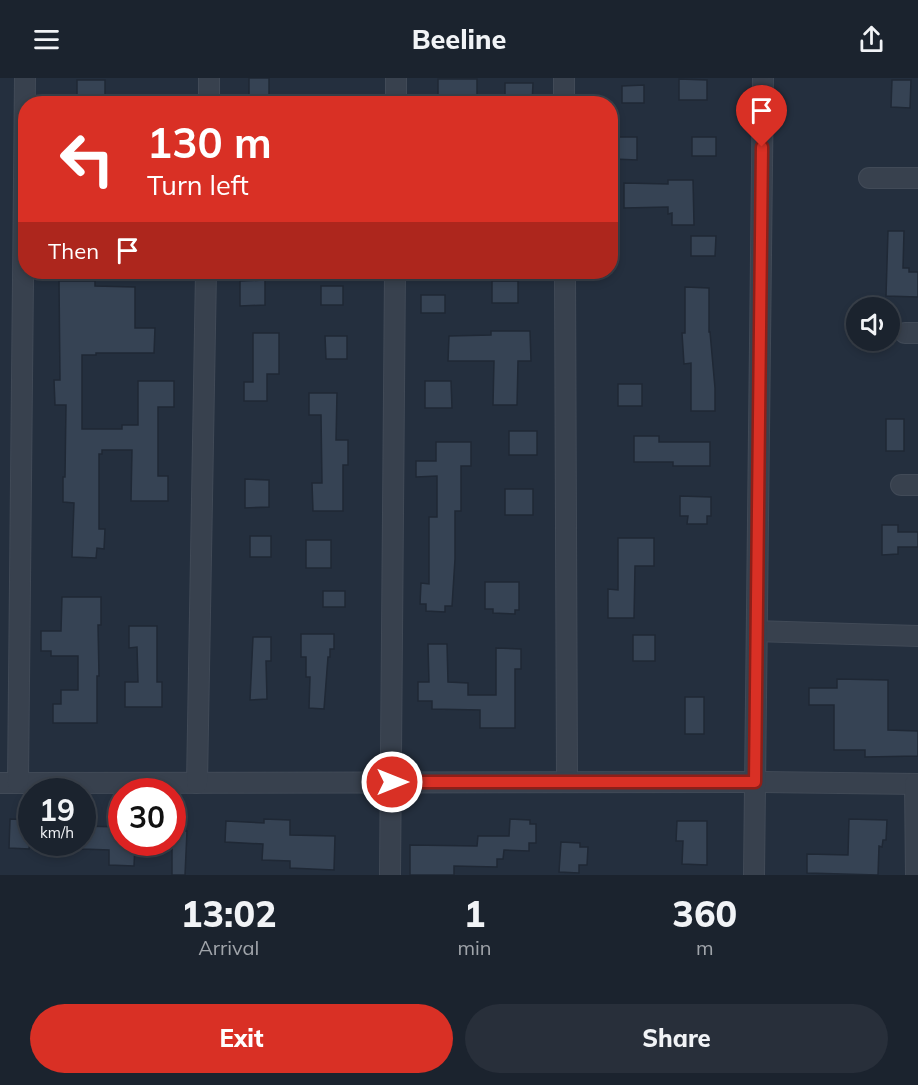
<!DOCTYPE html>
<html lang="en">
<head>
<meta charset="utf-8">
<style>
	:root { --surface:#1b232e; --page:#282f3a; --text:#f1f3f6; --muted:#a0a4aa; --line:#39404a; --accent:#d93025 }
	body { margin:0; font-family:Mulish,sans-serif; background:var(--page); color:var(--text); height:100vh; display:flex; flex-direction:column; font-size:22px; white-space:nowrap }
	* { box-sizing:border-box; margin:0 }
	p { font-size:20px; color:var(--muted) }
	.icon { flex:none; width:33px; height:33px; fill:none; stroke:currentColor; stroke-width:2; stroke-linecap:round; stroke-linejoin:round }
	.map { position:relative; height:797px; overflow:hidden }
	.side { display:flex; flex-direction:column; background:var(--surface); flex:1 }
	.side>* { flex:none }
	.hud { position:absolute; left:18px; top:18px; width:600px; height:183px; border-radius:24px; box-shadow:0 3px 9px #0003,0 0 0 2px var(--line); background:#d93025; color:#fff; overflow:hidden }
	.tools { position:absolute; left:846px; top:219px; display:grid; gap:12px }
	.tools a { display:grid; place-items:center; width:54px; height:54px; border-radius:50%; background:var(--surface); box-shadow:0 3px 9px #0003,0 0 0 2px var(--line); font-size:30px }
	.speed { position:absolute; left:18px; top:700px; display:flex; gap:12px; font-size:30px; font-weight:700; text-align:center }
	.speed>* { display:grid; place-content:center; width:78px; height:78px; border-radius:50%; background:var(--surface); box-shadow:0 3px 9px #0003,0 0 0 2px var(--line); line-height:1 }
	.speed small { font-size:15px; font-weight:400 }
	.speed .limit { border:9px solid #d22; background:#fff; color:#111 }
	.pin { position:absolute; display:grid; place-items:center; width:51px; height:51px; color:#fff; margin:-62px -26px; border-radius:50% 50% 50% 0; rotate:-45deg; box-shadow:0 0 6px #0007 }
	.pin .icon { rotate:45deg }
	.me { position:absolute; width:66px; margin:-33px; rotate:90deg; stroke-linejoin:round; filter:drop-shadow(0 0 4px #0008) }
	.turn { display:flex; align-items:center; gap:21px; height:126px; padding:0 30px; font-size:27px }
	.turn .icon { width:78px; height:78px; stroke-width:2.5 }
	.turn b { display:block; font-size:42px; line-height:51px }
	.then { display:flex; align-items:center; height:57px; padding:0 30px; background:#0003; gap:12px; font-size:22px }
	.eta { display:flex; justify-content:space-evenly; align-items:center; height:102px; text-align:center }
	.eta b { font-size:36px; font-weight:800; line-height:42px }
	.primary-button { display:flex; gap:12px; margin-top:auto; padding:12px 30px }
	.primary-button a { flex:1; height:69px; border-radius:36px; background:var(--accent); color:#fff; font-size:24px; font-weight:800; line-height:69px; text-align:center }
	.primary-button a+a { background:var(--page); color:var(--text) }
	header { display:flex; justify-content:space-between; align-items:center; height:78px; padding:0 30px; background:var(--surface); font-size:27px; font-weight:800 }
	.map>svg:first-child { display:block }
	.building { fill:#364354; stroke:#1f2835; stroke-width:1.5 }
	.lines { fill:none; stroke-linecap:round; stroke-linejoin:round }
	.minor-casing { stroke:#414a57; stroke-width:22 }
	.minor { stroke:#38414e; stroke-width:20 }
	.route-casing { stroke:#8d1f18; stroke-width:15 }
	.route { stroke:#d93025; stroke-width:10 }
</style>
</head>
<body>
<header><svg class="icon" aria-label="menu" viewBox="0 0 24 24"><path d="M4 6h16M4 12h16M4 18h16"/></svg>Beeline<svg class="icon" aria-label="share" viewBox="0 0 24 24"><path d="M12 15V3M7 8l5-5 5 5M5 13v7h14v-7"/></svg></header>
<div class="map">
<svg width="918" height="797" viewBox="0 0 918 797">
	<rect width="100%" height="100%" fill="#242f3e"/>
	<g class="building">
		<rect x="249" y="0" width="20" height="25"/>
		<rect x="438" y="1" width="39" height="25"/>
		<polygon points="679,1 707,2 707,22 679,22"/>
		<rect x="77" y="2" width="28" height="20"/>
		<polygon points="892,2 911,2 910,30 891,29"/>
		<polygon points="505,5 533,5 532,25 505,25"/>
		<polygon points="644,7 644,25 622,25 622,8"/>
		<polygon points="614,59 637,59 637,82 614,81"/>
		<rect x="692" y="59" width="24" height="19"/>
		<polygon points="668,102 693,102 694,147 672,147 672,135 668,136 668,129 624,130 624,105 668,106"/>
		<polygon points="888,153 904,153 903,190 909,190 909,194 918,194 918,219 886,218"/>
		<polygon points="691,158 716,158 715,178 691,178"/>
		<polygon points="265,202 265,227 240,228 240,203"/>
		<polygon points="59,203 95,203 95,208 135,209 135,250 155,250 154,275 96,275 96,277 82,277 82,351 122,351 122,347 138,347 138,303 174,303 174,329 158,329 158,398 168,398 168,423 131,423 132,372 102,372 102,376 99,376 99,451 105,451 104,471 97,470 96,480 72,479 74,425 63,424 63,399 65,399 66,327 55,327 54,302 60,302"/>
		<rect x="492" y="203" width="26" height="22"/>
		<rect x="321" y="208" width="22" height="19"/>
		<polygon points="685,209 709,210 709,254 710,254 715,310 715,333 691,333 691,285 684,286 682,255 685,255"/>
		<rect x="421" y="217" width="24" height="18"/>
		<polygon points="491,253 530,253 531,283 518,283 517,327 493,327 494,283 448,283 449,258 491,257"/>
		<polygon points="253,255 279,255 279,296 267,296 267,323 244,323 244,304 253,304"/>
		<polygon points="325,258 347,258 347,281 326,281"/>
		<polygon points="425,303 451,303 452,330 425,330"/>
		<rect x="618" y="306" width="24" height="22"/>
		<polygon points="309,315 337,315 336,362 348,362 348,387 343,387 343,433 313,433 312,405 322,405 321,337 309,337"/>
		<rect x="886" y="341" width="18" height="32"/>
		<rect x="509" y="353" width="28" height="24"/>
		<polygon points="634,358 659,358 659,364 710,364 710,388 673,388 673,384 634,384"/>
		<polygon points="436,364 471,364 471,388 461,388 461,433 455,433 455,481 452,528 445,528 445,534 426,533 426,526 420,526 421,505 429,506 429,439 437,439 437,398 416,399 416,383 436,383"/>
		<polygon points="245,401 269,402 269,429 245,430"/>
		<rect x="505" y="411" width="28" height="26"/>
		<polygon points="680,418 711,419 711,438 707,438 707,446 687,446 688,438 680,438"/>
		<polygon points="882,447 898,447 898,454 918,454 918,469 898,469 898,476 882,477"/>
		<rect x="250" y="458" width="21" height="21"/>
		<polygon points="618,460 654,460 654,488 635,488 634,540 608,540 608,511 618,512"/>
		<rect x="306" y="462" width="25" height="28"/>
		<polygon points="485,504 519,504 519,532 515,532 515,536 493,535 493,531 485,531"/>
		<rect x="323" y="513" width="22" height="16"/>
		<polygon points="62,519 101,519 101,547 98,547 99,598 97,598 97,645 53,645 53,626 61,626 61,612 78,612 78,578 51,578 51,573 41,573 41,553 61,553"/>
		<polygon points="129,548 157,548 157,604 162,604 162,629 125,629 125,604 138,604 137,569 129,570"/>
		<polygon points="301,556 334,556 334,571 330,571 330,579 328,579 324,631 309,630 310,599 306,599 306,579 301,579"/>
		<rect x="633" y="557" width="22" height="26"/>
		<polygon points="253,559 271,559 271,583 266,583 267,621 250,622"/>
		<polygon points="428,566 447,566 448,604 468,605 468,617 496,617 496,570 521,571 521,591 515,591 515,650 480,650 480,632 432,631 432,623 418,623 418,604 429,604"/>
		<polygon points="837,601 888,602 888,652 918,653 918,678 865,679 865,672 834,672 834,627 809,627 809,610 837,610"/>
		<rect x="685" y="619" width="19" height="37"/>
		<polygon points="10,741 32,742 32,763 30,763 29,771 9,770"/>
		<polygon points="264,741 290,742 290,757 335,758 334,792 290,790 290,783 262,782 263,766 225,764 226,743 264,745"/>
		<polygon points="510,741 530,742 530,746 536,746 536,765 529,765 529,773 504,772 503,781 497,781 497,789 454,788 454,797 410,797 410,767 477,768 478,758 509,758"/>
		<polygon points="849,741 887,742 886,762 883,762 882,769 879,768 878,797 807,795 807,776 848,777"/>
		<polygon points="677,743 707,743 707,787 682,786 683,763 676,763"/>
		<polygon points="82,748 122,749 122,765 135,765 134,788 109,787 109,772 82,771"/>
		<polygon points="172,753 187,753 185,797 172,797"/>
		<polygon points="561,764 580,765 580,769 588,769 587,787 579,787 579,795 559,794"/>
	</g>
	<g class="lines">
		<defs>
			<g id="minor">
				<polyline points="564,0 564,26"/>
				<polyline points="209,26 209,0"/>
				<polyline points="396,26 396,0"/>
				<polyline points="869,100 918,100"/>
				<polyline points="565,194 567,704"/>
				<polyline points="905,255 918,255"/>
				<polyline points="901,407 918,407"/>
				<polyline points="757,553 918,558"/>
				<polyline points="0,705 755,704 918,706"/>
				<polyline points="18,705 25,0"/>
				<polyline points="197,705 206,194"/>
				<polyline points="915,706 916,797"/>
				<polyline points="390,797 395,194"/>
				<polyline points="754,797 763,0"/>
			</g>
		</defs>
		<use href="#minor" class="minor-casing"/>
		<use href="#minor" class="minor"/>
	</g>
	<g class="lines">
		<defs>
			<polyline id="route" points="392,704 755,704 762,69"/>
		</defs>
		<use href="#route" class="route-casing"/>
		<use href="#route" class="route"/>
	</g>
</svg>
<div class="tools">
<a><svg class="icon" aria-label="sound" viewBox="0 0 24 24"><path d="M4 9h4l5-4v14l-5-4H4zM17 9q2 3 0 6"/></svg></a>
</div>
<div class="speed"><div>19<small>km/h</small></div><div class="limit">30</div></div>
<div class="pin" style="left:762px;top:69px;background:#d93025"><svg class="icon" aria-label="arrive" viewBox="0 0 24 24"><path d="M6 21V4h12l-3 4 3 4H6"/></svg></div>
<svg class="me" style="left:392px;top:704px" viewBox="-20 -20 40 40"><circle r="17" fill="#d93025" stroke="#fff" stroke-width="3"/><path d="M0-11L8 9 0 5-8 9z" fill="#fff"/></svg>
<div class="hud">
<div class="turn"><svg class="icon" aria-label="left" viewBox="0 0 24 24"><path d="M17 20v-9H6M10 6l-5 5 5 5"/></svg><div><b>130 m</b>Turn left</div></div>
<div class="then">Then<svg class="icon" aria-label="arrive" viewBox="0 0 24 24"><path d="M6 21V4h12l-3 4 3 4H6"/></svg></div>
</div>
</div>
<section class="side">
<div class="eta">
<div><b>13:02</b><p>Arrival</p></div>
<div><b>1</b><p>min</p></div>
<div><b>360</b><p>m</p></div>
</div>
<div class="primary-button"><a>Exit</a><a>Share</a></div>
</section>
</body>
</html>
